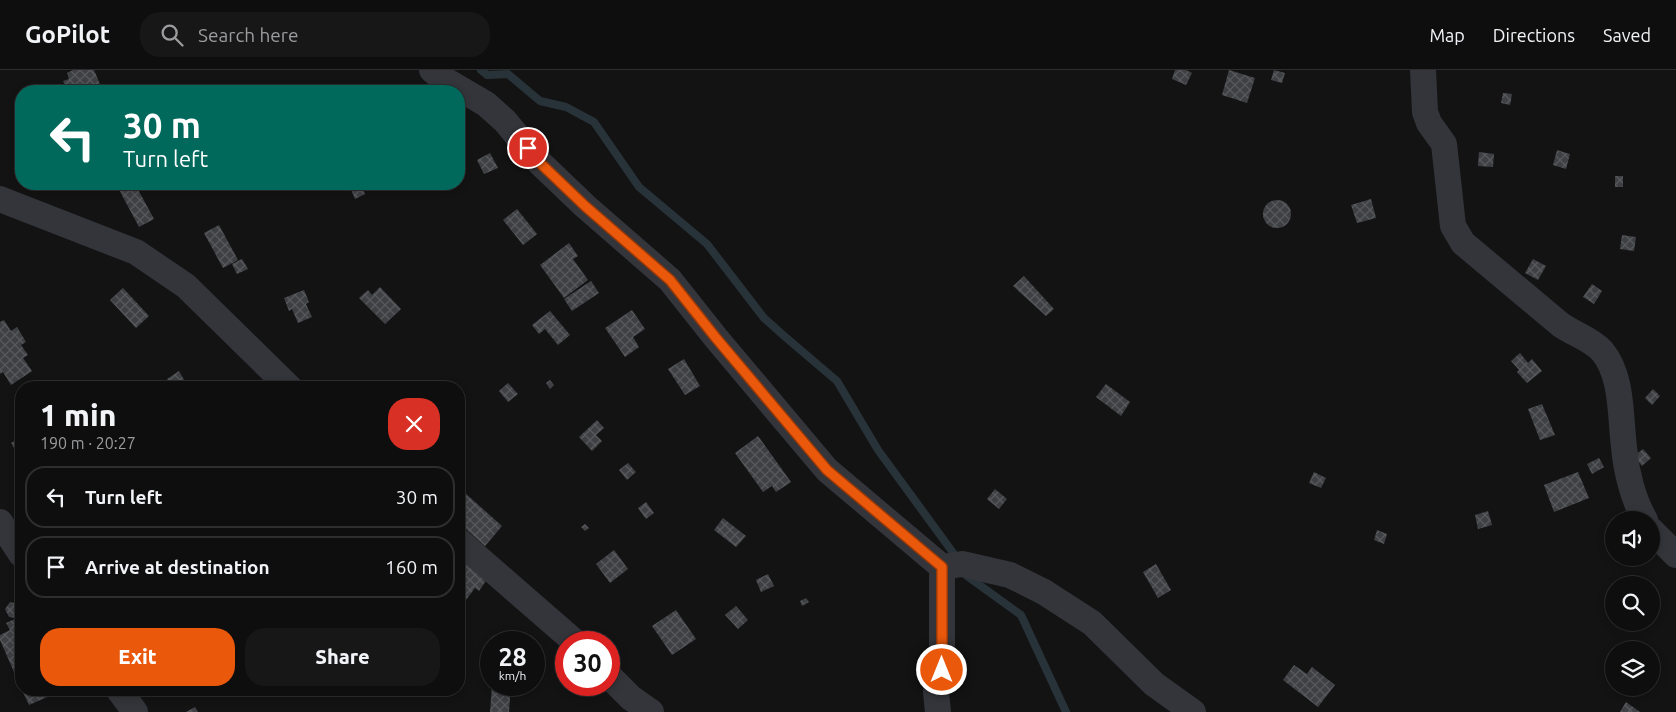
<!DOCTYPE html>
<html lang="en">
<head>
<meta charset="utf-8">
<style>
	:root { --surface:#0e0e0f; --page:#171718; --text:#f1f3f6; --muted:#9b9c9e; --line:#2e2e2f; --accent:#ea580c }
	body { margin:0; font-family:Ubuntu,sans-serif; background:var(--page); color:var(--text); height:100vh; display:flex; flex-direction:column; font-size:19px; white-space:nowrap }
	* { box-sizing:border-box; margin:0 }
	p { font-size:16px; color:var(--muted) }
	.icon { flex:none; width:28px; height:28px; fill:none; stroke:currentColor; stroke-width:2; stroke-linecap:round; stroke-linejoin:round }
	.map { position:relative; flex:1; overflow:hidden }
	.side { position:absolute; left:15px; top:311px; width:450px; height:315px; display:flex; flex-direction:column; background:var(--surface); border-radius:20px; box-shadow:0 2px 8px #0003,0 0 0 1px var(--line) }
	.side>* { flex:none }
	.banner { position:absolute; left:15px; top:15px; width:450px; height:105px; border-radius:20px; box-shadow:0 2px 8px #0003,0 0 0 1px var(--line); background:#00695c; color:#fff; overflow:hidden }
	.buttons { position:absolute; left:1605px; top:441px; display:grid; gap:10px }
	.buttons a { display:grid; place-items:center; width:55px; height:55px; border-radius:50%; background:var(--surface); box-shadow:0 2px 8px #0003,0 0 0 1px var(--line); font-size:25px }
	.speed { position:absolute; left:480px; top:561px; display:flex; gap:10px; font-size:25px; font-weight:700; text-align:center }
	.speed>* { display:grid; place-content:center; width:65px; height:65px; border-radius:50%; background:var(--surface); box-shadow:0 2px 8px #0003,0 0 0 1px var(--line); line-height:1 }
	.speed small { font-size:12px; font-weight:400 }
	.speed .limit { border:8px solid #d22; background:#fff; color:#111 }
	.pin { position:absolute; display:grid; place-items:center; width:42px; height:42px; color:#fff; margin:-21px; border:2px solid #fff; border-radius:50%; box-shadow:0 1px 5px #0007 }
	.me { position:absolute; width:55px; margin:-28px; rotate:0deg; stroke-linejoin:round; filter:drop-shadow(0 0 4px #0008) }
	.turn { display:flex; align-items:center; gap:18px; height:105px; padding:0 25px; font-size:22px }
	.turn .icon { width:65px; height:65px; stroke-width:2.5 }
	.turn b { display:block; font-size:35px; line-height:42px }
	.round { display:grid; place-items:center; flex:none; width:52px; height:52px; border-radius:20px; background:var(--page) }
	.overview { display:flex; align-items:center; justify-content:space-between; height:85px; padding:0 25px }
	h1 { font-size:30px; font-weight:800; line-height:38px }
	.cta { display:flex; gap:10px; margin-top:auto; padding:10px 25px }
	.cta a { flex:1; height:58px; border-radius:20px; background:var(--accent); color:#fff; font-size:20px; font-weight:800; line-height:58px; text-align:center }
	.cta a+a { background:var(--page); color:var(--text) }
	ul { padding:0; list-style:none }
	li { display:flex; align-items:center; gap:15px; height:62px; margin:0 10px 8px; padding:0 15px; border:2px solid var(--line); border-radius:20px }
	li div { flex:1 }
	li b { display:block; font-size:19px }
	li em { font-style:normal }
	header { display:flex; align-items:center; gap:30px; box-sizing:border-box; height:70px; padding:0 25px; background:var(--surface); border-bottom:1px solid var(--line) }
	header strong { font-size:24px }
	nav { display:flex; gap:28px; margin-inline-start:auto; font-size:18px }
	.search { width:350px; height:45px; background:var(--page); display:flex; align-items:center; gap:12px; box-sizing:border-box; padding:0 18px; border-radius:20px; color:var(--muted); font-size:19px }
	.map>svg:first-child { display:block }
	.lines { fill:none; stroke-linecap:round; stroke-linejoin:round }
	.stream { stroke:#283339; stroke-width:8 }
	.building { fill:url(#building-cross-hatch) }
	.street { stroke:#33353a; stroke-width:26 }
	.route-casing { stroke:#983908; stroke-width:12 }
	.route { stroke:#ea580c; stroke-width:9 }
</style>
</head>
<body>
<header>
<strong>GoPilot</strong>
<div class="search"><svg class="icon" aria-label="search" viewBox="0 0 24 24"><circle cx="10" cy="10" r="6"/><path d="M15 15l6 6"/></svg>Search here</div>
<nav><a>Map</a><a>Directions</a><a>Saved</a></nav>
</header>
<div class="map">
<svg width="1676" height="642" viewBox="0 0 1676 642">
	<defs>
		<pattern id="building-cross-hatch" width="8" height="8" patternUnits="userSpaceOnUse" patternTransform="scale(1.25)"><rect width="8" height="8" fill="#3e4044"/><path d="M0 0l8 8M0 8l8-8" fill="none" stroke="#57595d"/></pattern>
	</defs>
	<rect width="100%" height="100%" fill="#131314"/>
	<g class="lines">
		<g class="stream">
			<polyline points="481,0 487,5 508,4 540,31 566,37 594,52 639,117 707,174 764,248 783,265 837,311 878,380 954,484"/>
			<polyline points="967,506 1021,545 1066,642"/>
		</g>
	</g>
	<g class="building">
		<polygon points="73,0 94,0 102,19 108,16 111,21 68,21 63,11 69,9 67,3"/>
		<polygon points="1175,0 1186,0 1192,3 1186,15 1172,9"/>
		<polygon points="1229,0 1255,8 1247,33 1222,25"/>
		<polygon points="1274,0 1285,3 1282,13 1271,10"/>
		<polygon points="1503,23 1512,24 1510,35 1501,33"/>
		<polygon points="1557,80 1570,84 1566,99 1553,95"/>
		<polygon points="1479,82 1494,84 1493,97 1478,96"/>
		<polygon points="490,83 498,98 484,104 477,90"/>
		<rect x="1615" y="106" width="8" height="11"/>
		<polygon points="116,114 128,114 128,115 135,114 154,149 139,157"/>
		<polygon points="361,114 365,124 355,129 350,117"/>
		<polygon points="1371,129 1376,148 1357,153 1351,135"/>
		<circle cx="1277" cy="144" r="14"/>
		<polygon points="517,139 537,164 523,175 503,150"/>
		<polygon points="219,155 238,190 223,198 204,163"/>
		<polygon points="1622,165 1636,167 1634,181 1620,179"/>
		<polygon points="569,173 578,186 573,189 588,210 564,228 540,195"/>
		<polygon points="242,189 248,199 237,204 232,194"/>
		<polygon points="1533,189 1546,196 1538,210 1525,203"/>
		<polygon points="1024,206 1054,239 1046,246 1013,216"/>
		<polygon points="591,211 599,223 572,241 564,229"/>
		<polygon points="1592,214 1602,221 1594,234 1583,227"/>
		<polygon points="380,217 401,239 385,254 359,228 368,220 372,225"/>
		<polygon points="123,218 149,246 136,258 110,230"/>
		<polygon points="304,220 309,232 306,234 312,247 298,253 292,239 289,241 284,228"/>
		<polygon points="632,240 645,259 633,267 639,277 625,287 605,258"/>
		<polygon points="550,241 570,265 558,275 545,259 539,264 532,255"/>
		<polygon points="4,250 11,261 17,257 26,272 21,275 28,285 23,288 32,301 11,315 3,302 0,304 0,252"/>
		<polygon points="1520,283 1528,293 1532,289 1542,301 1527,313 1517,302 1519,300 1511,291"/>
		<polygon points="684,289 700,316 685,325 668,299"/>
		<polygon points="179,301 187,315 182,318 172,318 167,309"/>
		<polygon points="550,310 554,315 550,319 546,313"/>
		<polygon points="508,313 518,324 508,332 499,321"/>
		<polygon points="1106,314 1130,332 1121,346 1096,327"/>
		<polygon points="1653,319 1660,326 1652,335 1645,328"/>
		<polygon points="1542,334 1555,365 1540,370 1528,339"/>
		<polygon points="597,350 604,358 596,365 602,371 592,381 579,367"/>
		<polygon points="758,366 791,412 776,422 772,416 763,422 735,383"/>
		<polygon points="21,367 21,389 11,373"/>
		<polygon points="1643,379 1651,388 1642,396 1634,386"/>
		<polygon points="1599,388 1604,397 1592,404 1587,394"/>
		<polygon points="628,393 636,402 627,410 619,400"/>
		<polygon points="1314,402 1326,408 1321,418 1309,413"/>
		<polygon points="1578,402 1589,428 1554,442 1544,415"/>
		<polygon points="995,419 1007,429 999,439 987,429"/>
		<polygon points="465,423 502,456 485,476 459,453 459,430"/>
		<polygon points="646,432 654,443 646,449 638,438"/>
		<polygon points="1488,441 1492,455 1478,459 1475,445"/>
		<polygon points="723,448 746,466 736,477 714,460"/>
		<polygon points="585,454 589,458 585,461 581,457"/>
		<polygon points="1377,460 1387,464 1384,474 1374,470"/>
		<polygon points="614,480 628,499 610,513 596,494"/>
		<polygon points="459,482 490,505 479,521 475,518 466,530 459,525"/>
		<polygon points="1156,494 1171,520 1158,528 1143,502"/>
		<polygon points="768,504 774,516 761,522 756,510"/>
		<polygon points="806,528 809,532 802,536 800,531"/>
		<polygon points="10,532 19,534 21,539 21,543 16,548 9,547 5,539"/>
		<polygon points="736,536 748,550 738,559 725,545"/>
		<polygon points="676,540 696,569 672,585 652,556"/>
		<polygon points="21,546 21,618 0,570 0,565 10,560 6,553"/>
		<polygon points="1294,595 1307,604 1312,597 1335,615 1318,637 1283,610"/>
		<polygon points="492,615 511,615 509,642 490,642"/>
		<polygon points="22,620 63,620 29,635"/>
		<polygon points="1626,632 1640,642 1620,642"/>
		<polygon points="195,637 198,642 186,642"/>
	</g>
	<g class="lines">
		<g class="street">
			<polyline points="432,0 440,7 486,34 505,51 539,92 585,136 670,210 716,268 827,400 942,497 962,494 1010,505 1044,522 1092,553 1154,614 1193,642"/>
			<path d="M1423 0 1425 42 1429 53 1444 74 1453 156 1463 173 1561 255C1574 264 1591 269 1602 281 1623 306 1620 346 1624 377 1626 401 1633 429 1645 450"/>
			<polyline points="0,129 136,182 186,216 290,318"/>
			<polyline points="0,452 21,484"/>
			<polyline points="1651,460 1676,485"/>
			<polyline points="459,471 575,572"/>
			<polyline points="609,606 631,628 651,642"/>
			<polyline points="119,620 135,642"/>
			<polyline points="938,642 936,622 942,600 942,497"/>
		</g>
	</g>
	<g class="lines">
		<defs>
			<polyline id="route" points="528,78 539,92 585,136 670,210 716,268 827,400 942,497 942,600"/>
		</defs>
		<use href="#route" class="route-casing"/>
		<use href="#route" class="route"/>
	</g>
</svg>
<div class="buttons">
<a><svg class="icon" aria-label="sound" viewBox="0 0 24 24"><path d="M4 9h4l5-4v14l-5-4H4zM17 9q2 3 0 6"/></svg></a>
<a><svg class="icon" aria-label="search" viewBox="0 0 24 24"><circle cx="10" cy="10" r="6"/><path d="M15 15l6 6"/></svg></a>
<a><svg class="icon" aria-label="layers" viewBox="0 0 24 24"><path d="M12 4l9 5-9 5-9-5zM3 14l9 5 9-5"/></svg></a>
</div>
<div class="speed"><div>28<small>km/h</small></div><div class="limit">30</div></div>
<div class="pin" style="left:528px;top:78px;background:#d93025"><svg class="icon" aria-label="arrive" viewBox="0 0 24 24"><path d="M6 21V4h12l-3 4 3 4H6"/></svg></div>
<svg class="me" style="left:942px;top:600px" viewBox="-20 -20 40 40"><circle r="17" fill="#ea580c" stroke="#fff" stroke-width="3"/><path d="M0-11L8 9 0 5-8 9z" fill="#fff"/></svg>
<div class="banner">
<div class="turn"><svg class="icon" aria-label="left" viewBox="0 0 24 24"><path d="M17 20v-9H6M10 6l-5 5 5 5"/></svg><div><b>30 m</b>Turn left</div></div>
</div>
<section class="side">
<div class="overview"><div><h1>1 min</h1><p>190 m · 20:27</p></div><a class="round" style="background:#d93025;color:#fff"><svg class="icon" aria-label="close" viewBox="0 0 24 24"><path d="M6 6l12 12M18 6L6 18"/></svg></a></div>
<ul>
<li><svg class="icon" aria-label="left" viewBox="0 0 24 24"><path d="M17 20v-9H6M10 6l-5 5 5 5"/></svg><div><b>Turn left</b></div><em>30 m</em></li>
<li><svg class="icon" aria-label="arrive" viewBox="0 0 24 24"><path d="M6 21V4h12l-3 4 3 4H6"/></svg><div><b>Arrive at destination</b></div><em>160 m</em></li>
</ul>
<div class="cta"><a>Exit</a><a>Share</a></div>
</section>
</div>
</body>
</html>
